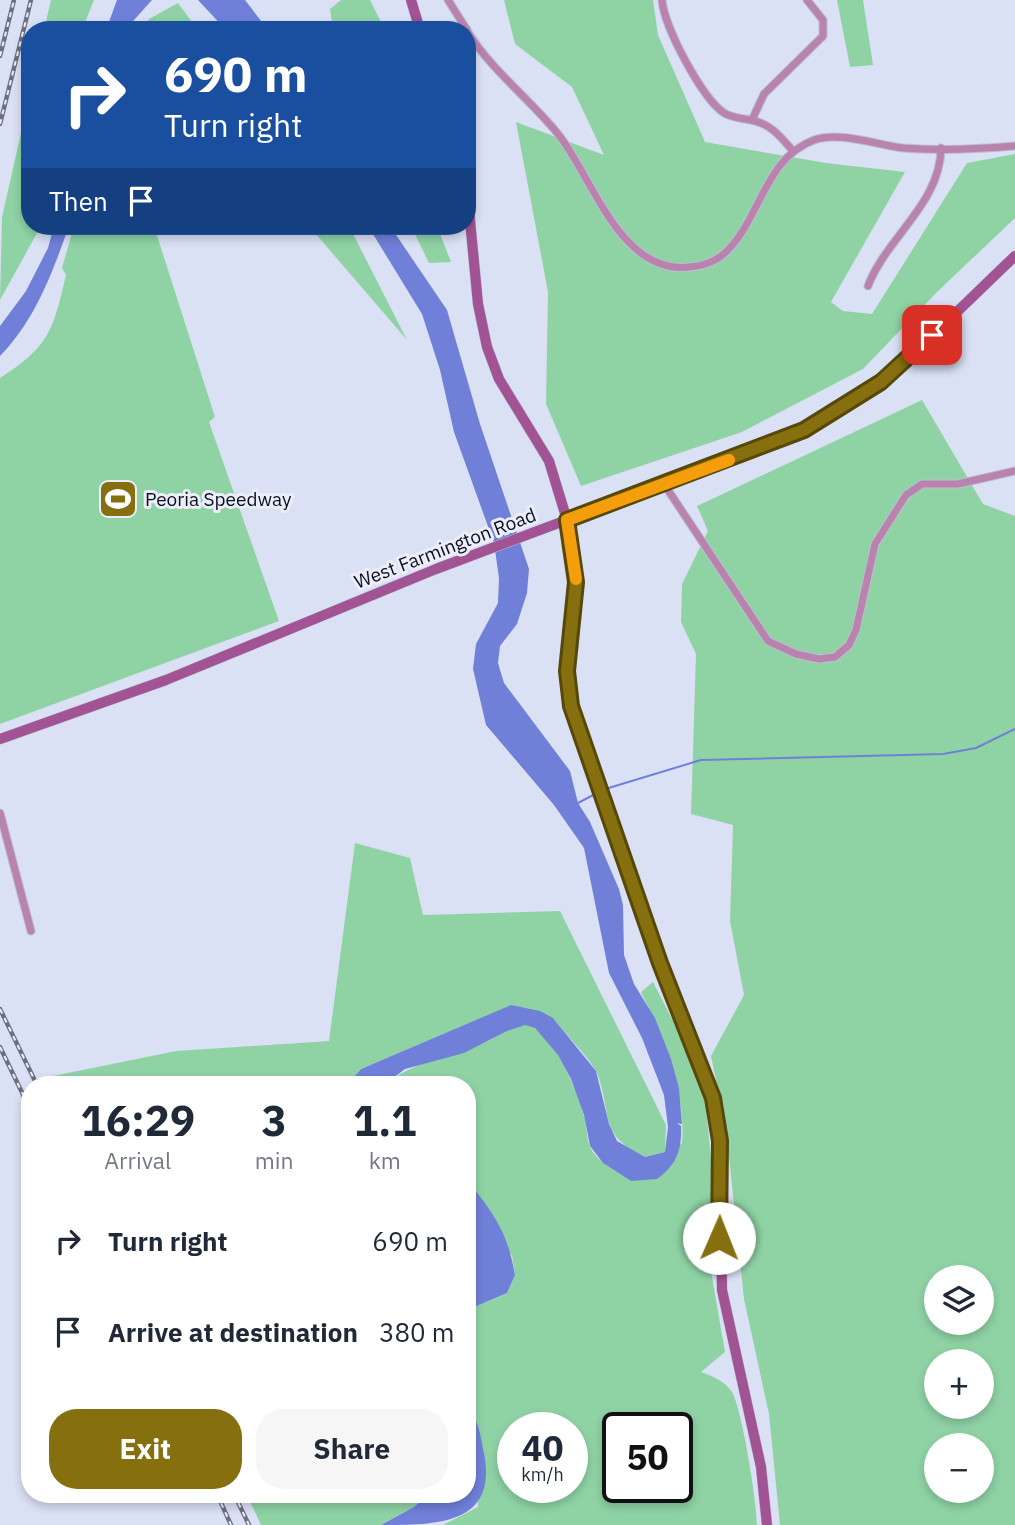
<!DOCTYPE html>
<html lang="en">
<head>
<meta charset="utf-8">
<style>
	:root { --surface:#fff; --page:#f6f6f7; --text:#1f2937; --muted:#747a83; --accent:#866f0f }
	body { margin:0; font-family:"IBM Plex Sans",sans-serif; background:var(--page); color:var(--text); height:100vh; display:flex; flex-direction:column; font-size:26px; white-space:nowrap }
	* { box-sizing:border-box; margin:0 }
	p { font-size:23px; color:var(--muted) }
	.icon { flex:none; width:38px; height:38px; fill:none; stroke:currentColor; stroke-width:2; stroke-linecap:round; stroke-linejoin:round }
	.map { position:relative; flex:1; overflow:hidden }
	.drawer { position:absolute; left:21px; top:1076px; width:455px; height:427px; display:flex; flex-direction:column; background:var(--surface); border-radius:28px; box-shadow:0 4px 10px #0003 }
	.drawer>* { flex:none }
	.guide { position:absolute; left:21px; top:21px; width:455px; height:214px; border-radius:28px; box-shadow:0 4px 10px #0003; background:#1a4fa0; color:#fff; overflow:hidden }
	.tools { position:absolute; left:924px; top:1265px; display:grid; gap:14px }
	.tools a { display:grid; place-items:center; width:70px; height:70px; border-radius:50%; background:var(--surface); box-shadow:0 4px 10px #0003; font-size:35px }
	.speed { position:absolute; left:497px; top:1412px; display:flex; gap:14px; font-size:35px; font-weight:700; text-align:center }
	.speed>* { display:grid; place-content:center; width:91px; height:91px; border-radius:50%; background:var(--surface); box-shadow:0 4px 10px #0003; line-height:1 }
	.speed small { font-size:18px; font-weight:400 }
	.speed .limit { border:4px solid #111; border-radius:10px; background:#fff; color:#111 }
	.pin { position:absolute; display:grid; place-items:center; width:60px; height:60px; color:#fff; margin:-30px; border-radius:14px; box-shadow:0 4px 10px #0006 }
	.me { position:absolute; width:77px; margin:-38px; rotate:1deg; stroke-linejoin:round; filter:drop-shadow(0 0 5px #0008) }
	.turn { display:flex; align-items:center; gap:24px; height:147px; padding:0 28px; font-size:32px }
	.turn .icon { width:91px; height:91px; stroke-width:2.5 }
	.turn b { display:block; font-size:49px; line-height:60px }
	.then { display:flex; align-items:center; height:66px; padding:0 28px; background:#0003; gap:14px; font-size:26px }
	.eta { display:flex; justify-content:space-evenly; align-items:center; height:119px; text-align:center }
	.eta b { font-size:42px; font-weight:700; line-height:49px }
	.button { display:flex; gap:14px; margin-top:auto; padding:14px 28px }
	.button a { flex:1; height:80px; border-radius:28px; background:var(--accent); color:#fff; font-size:28px; font-weight:700; line-height:80px; text-align:center }
	.button a+a { background:var(--page); color:var(--text) }
	ul { padding:0; list-style:none }
	li { display:flex; align-items:center; gap:21px; height:91px; padding:0 28px }
	li div { flex:1 }
	li b { display:block; font-size:26px }
	li em { font-style:normal }
	.map>svg:first-child { display:block }
	.green { fill:#8fd3a5; fill-rule:evenodd }
	.water { fill:#7080d9 }
	.lines { fill:none; stroke-linecap:round; stroke-linejoin:round }
	.stream { stroke:#7080d9; stroke-width:2 }
	.street-casing { stroke:#babfd3; stroke-width:9 }
	.secondary-casing { stroke:#babfd3; stroke-width:11 }
	.street { stroke:#b983ae; stroke-width:7 }
	.secondary { stroke:#a15393; stroke-width:10 }
	.rail-casing { stroke:#6b6f81; stroke-width:4.5 }
	.rail { stroke:#ebeef9; stroke-width:2; stroke-dasharray:5; stroke-linecap:butt }
	.route-casing { stroke:#57480a; stroke-width:18 }
	.route { stroke:#866f0f; stroke-width:12 }
	.slow { stroke:#f59e0b; stroke-width:12 }
	.labels { text-anchor:middle; stroke-width:6; stroke-linejoin:round; paint-order:stroke }
	.poi-label { font-size:19px; fill:#0c0f20; stroke:#ebeef9; text-anchor:start }
	.street-label { font-size:19px; fill:#0c0f20; stroke:#ebeef9 }
</style>
</head>
<body>
<div class="map">
<svg width="1015" height="1525" viewBox="0 0 1015 1525">
	<rect width="100%" height="100%" fill="#dbe1f5"/>
	<g class="green">
		<polygon points="51,0 94,0 82,30 44,30"/>
		<polygon points="341,0 370,0 385,30 333,30 330,9"/>
		<polygon points="504,0 653,0 658,35 705,142 826,163 905,172 831,302 843,311 872,314 967,163 1015,154 1015,218 936,293 863,369 742,432 581,486 546,404 548,292 516,122 604,155 572,87 515,44"/>
		<polygon points="837,0 863,0 873,65 850,67"/>
		<polygon points="178,3 198,30 144,30 149,19"/>
		<polygon points="30,93 30,226 41,226 0,300 2,217"/>
		<path d="M74 226H154L215 417 209 422 279 621 0 724V378C50 346 53 330 66 275L62 268Z"/>
		<polygon points="309,226 349,226 407,340"/>
		<polygon points="411,226 437,226 451,262 429,263"/>
		<path d="M922 400 983 504 1015 516V1525H780L769 1414 744 1299 726 1129 711 1056 744 995 730 921 733 825 691 814 696 654 681 622 682 584 708 531 697 506ZM936 1278H982V1323H936ZM936 1362H982V1407H936ZM936 1446H982V1491H936Z"/>
		<path d="M355 843 410 858 423 915 560 911 666 1125 665 1152 645 1157C597 1134 613 1115 597 1073 592 1061 563 1031 553 1018L493 1013 361 1069 347 1085H57L53 1076 176 1051 329 1041Z"/>
		<path d="M653 982 674 1023 705 1099 714 1187 711 1271 725 1352 701 1372C712 1376 725 1381 732 1392 742 1409 757 1503 757 1525H443L478 1507 471 1411 467 1409V1310L507 1293 515 1275 512 1256 467 1179V1085H384C413 1063 447 1055 481 1044 495 1039 510 1026 525 1025 551 1025 579 1095 584 1116 587 1125 586 1138 590 1147 598 1163 617 1171 631 1181L682 1143C686 1090 665 1039 641 992ZM513 1428H572V1488H513ZM618 1428H677V1488H618Z"/>
		<polygon points="247,1495 428,1495 414,1507 381,1525 261,1525"/>
	</g>
	<g class="water">
		<polygon points="117,0 152,0 125,30 106,30"/>
		<polygon points="198,0 245,0 268,30 226,30"/>
		<path d="M54 226H69C52 273 36 319 0 356V326L26 291 48 248Z"/>
		<path d="M368 226H390L447 310 480 424 529 569 527 593 517 624 500 646 498 663 504 683 570 771 578 803 590 822 619 889 623 905 624 955 634 984 655 1018 671 1059 679 1088 682 1124 677 1123 681 1126C682 1149 677 1165 657 1179L631 1181 603 1163 590 1146 584 1115 571 1079 558 1055 535 1028 525 1025 507 1031 464 1053 405 1069 384 1085H347L361 1069 511 1005 540 1011 553 1018 596 1071 609 1124 617 1141 645 1157 665 1152 668 1127 664 1095 642 1038 609 973 584 848 554 805 486 725 473 669 476 644 498 603 499 578 494 543 454 432 440 370 422 314Z"/>
		<path d="M467 1179C493 1214 507 1229 515 1275L507 1293 467 1310V1275C481 1260 470 1237 467 1220 466 1207 467 1192 467 1179Z"/>
		<path d="M467 1409C479 1417 481 1440 484 1453 498 1525 437 1525 381 1525L414 1507 428 1495 467 1494Z"/>
	</g>
	<g class="lines">
		<g class="stream">
			<polyline points="602,790 701,760 943,754 976,748 1015,729"/>
			<polyline points="578,803 597,793"/>
		</g>
		<defs>
			<g id="street">
				<polyline points="448,0 467,30"/>
				<path d="M662 0C664 27 702 98 724 113 732 118 741 118 751 120 771 124 780 136 793 151"/>
				<path d="M467 31C492 71 529 98 558 134 592 176 620 275 689 267 703 266 717 261 727 251 761 217 765 158 814 140 841 131 876 145 903 148 940 151 979 149 1015 146"/>
				<polyline points="752,120 764,94 823,36 823,20 807,0"/>
				<path d="M868 286C886 238 941 203 941 148"/>
				<polyline points="664,484 768,641 796,654 819,659 835,657 849,645 856,630 875,544 906,495 922,484 958,484 1015,471"/>
				<polyline points="0,813 31,931"/>
			</g>
			<g id="secondary">
				<polyline points="411,0 420,30"/>
				<polyline points="467,189 478,304 487,347 499,379 549,461 567,520 576,582 567,671 575,723 660,963 713,1098 720,1141 722,1290 761,1467 767,1525"/>
				<path d="M0 739 166 680 436 569 796 434C883 391 946 321 1015 256"/>
			</g>
		</defs>
		<use href="#street" class="street-casing"/>
		<use href="#secondary" class="secondary-casing"/>
		<use href="#street" class="street"/>
		<use href="#secondary" class="secondary"/>
		<defs>
			<g id="rail">
				<polyline points="0,56 14,0"/>
				<polyline points="0,124 31,0"/>
				<polyline points="0,1009 37,1085"/>
				<polyline points="0,1047 30,1109"/>
				<polyline points="217,1494 231,1525"/>
				<polyline points="234,1494 249,1525"/>
			</g>
		</defs>
		<use href="#rail" class="rail-casing"/>
		<use href="#rail" class="rail"/>
	</g>
	<g class="lines">
		<defs>
			<polyline id="route" points="719,1238 720,1141 713,1098 660,963 571,706 567,671 576,582 567,520 804,430 881,382 932,335"/>
		</defs>
		<use href="#route" class="route-casing"/>
		<use href="#route" class="route"/>
		<polyline class="slow" points="576,579 567,520 729,460"/>
	</g>
	<defs>
		<symbol id="stadium-square" viewBox="-11 -11 22 22"><rect x="-9" y="-9" width="18" height="18" rx="4" fill="#866f0f" stroke="#ebeef9"/><path d="M0-5a6.5 5 0 1 0 0 10a6.5 5 0 1 0 0-10ZM-3.5-1.8h7v3.6h-7Z" fill="#fff"/></symbol>
	</defs>
	<g fill-rule="evenodd">
		<use href="#stadium-square" x="96" y="477" width="44" height="44"/>
	</g>
	<g class="labels">
		<g class="poi-label">
			<text x="145" y="506">Peoria Speedway</text>
		</g>
		<g class="street-label">
			<text transform="translate(445 548) rotate(-21)" y="7">West Farmington Road</text>
		</g>
	</g>
</svg>
<div class="tools">
<a><svg class="icon" aria-label="layers" viewBox="0 0 24 24"><path d="M12 4l9 5-9 5-9-5zM3 14l9 5 9-5"/></svg></a>
<a>+</a>
<a>−</a>
</div>
<div class="speed"><div>40<small>km/h</small></div><div class="limit">50</div></div>
<div class="pin" style="left:932px;top:335px;background:#d93025"><svg class="icon" aria-label="arrive" viewBox="0 0 24 24"><path d="M6 21V4h12l-3 4 3 4H6"/></svg></div>
<svg class="me" style="left:719px;top:1238px" viewBox="-20 -20 40 40"><circle r="19" fill="#fff"/><path d="M0-13L10 11 0 6-10 11z" fill="#866f0f"/></svg>
<div class="guide">
<div class="turn"><svg class="icon" aria-label="right" viewBox="0 0 24 24"><path d="M7 20v-9h11M14 6l5 5-5 5"/></svg><div><b>690 m</b>Turn right</div></div>
<div class="then">Then<svg class="icon" aria-label="arrive" viewBox="0 0 24 24"><path d="M6 21V4h12l-3 4 3 4H6"/></svg></div>
</div>
<section class="drawer">
<div class="eta">
<div><b>16:29</b><p>Arrival</p></div>
<div><b>3</b><p>min</p></div>
<div><b>1.1</b><p>km</p></div>
</div>
<ul>
<li><svg class="icon" aria-label="right" viewBox="0 0 24 24"><path d="M7 20v-9h11M14 6l5 5-5 5"/></svg><div><b>Turn right</b></div><em>690 m</em></li>
<li><svg class="icon" aria-label="arrive" viewBox="0 0 24 24"><path d="M6 21V4h12l-3 4 3 4H6"/></svg><div><b>Arrive at destination</b></div><em>380 m</em></li>
</ul>
<div class="button"><a>Exit</a><a>Share</a></div>
</section>
</div>
</body>
</html>
